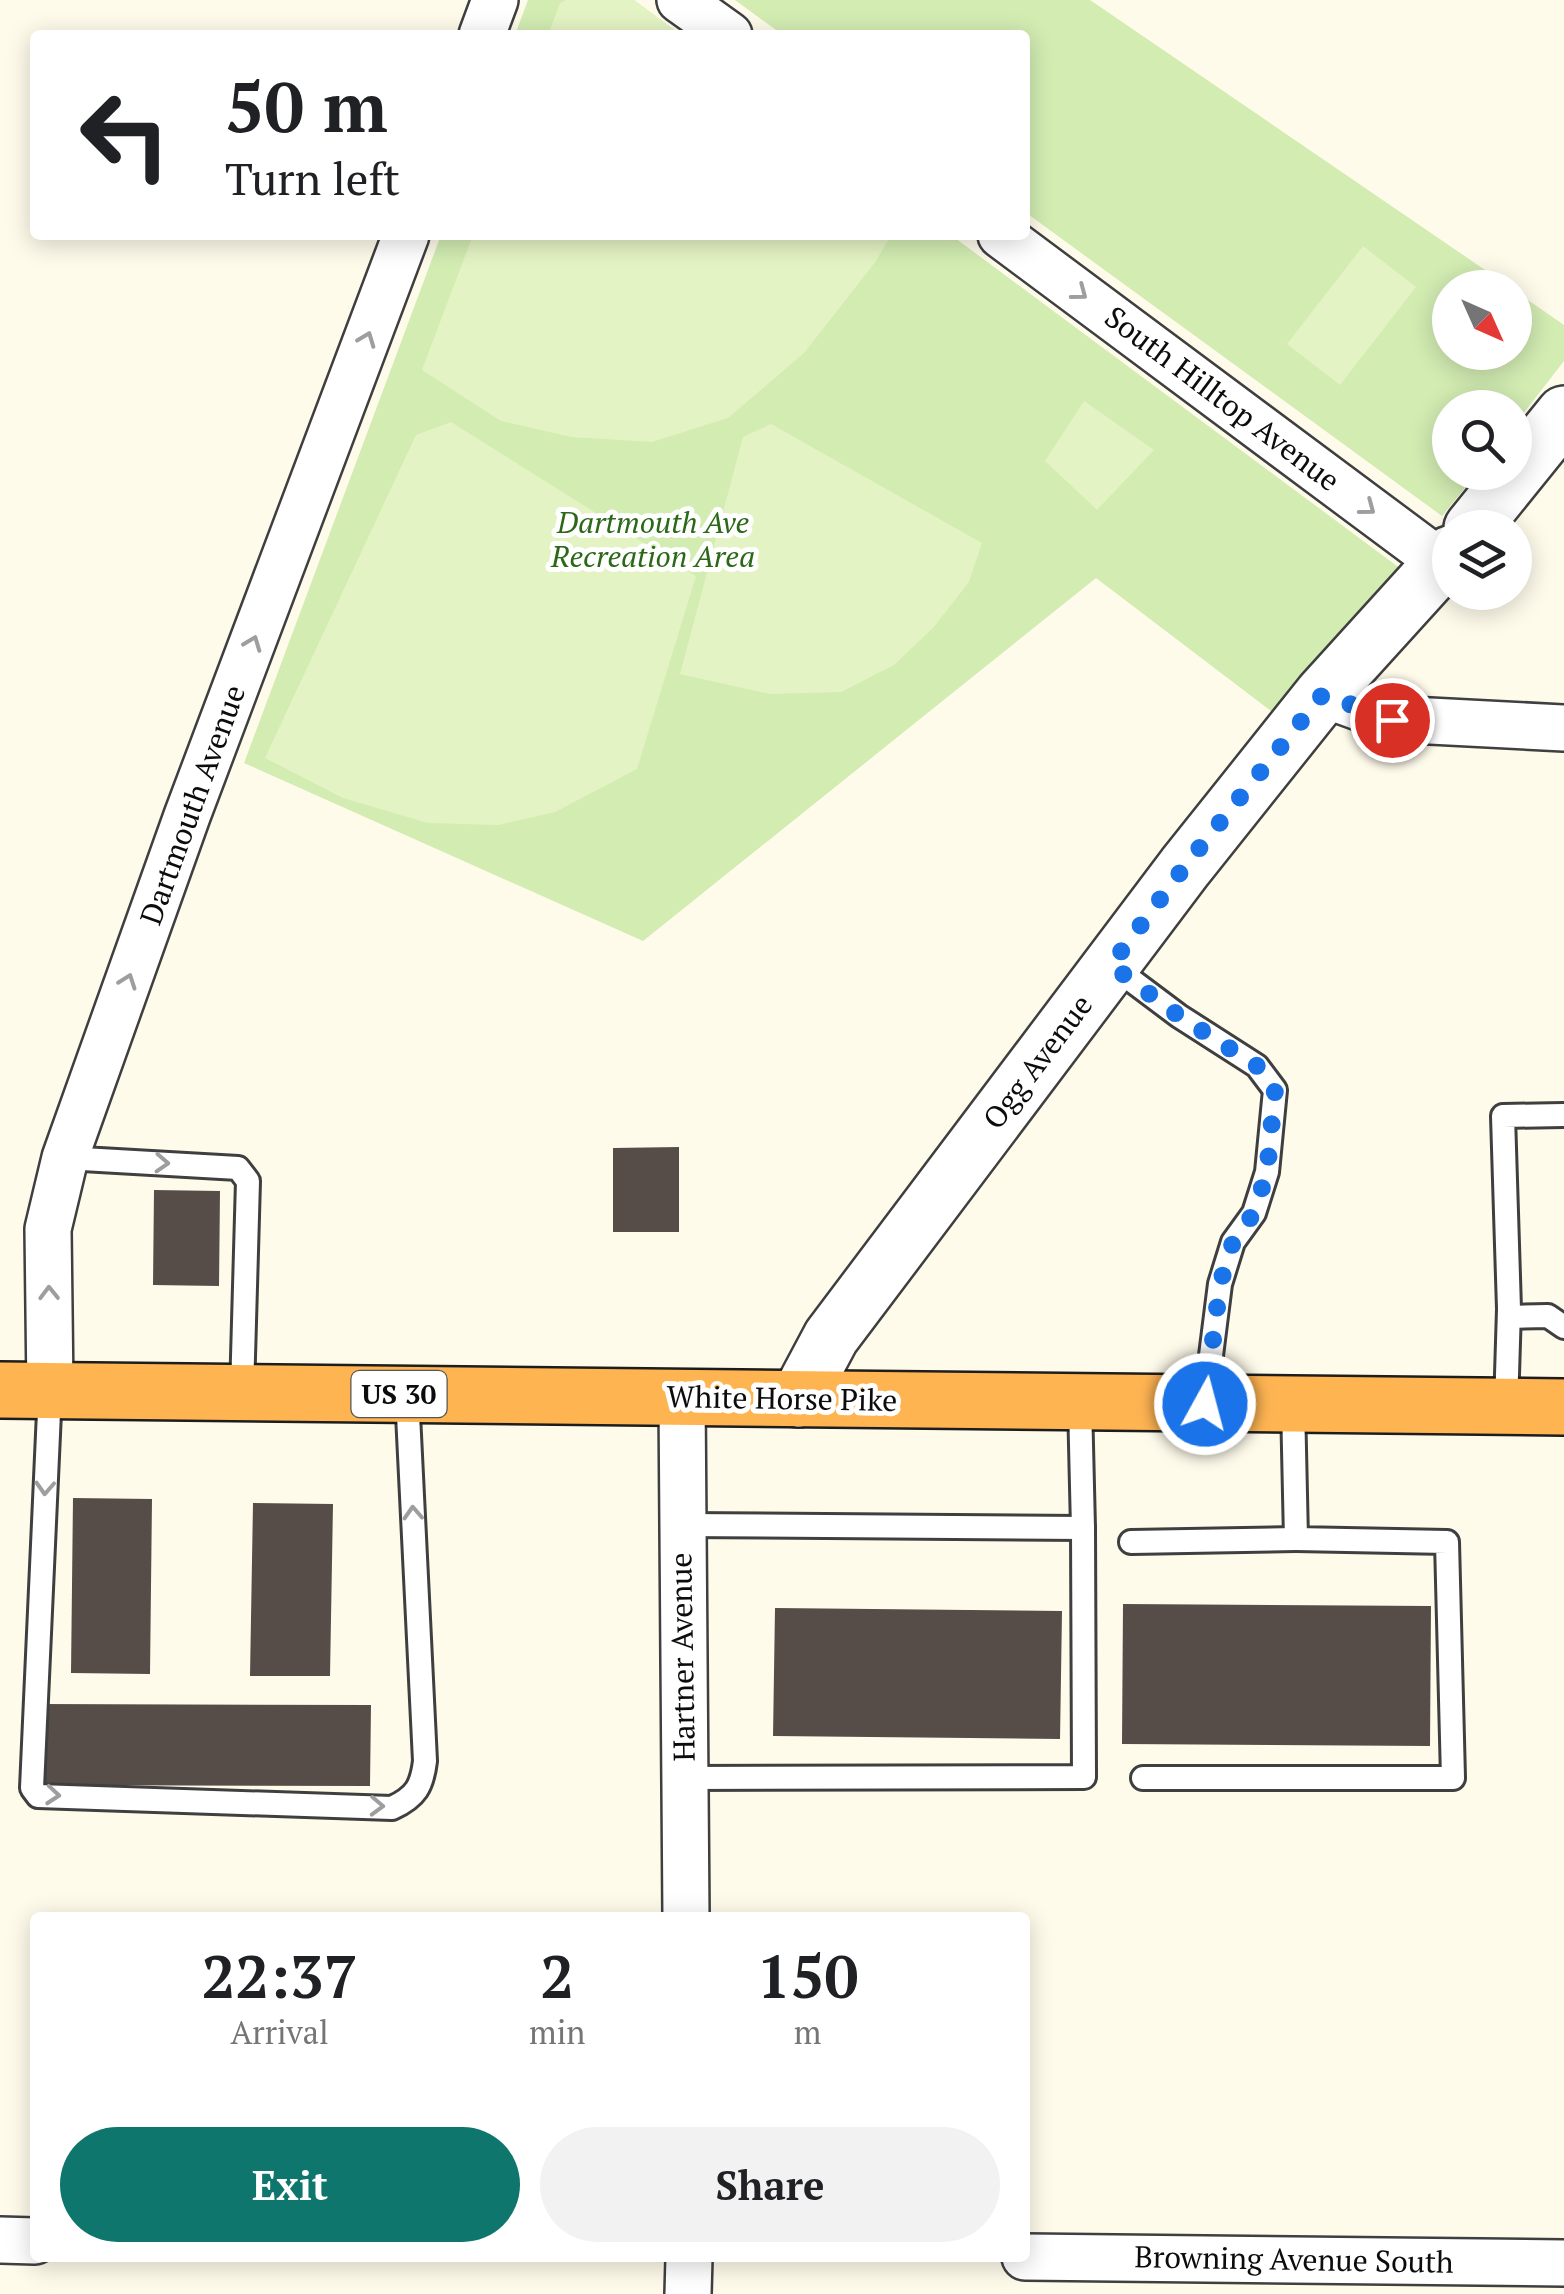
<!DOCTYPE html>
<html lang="en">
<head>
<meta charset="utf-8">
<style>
	:root { --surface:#fff; --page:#f2f2f2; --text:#202124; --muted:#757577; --accent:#0f766e }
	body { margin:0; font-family:"PT Serif",serif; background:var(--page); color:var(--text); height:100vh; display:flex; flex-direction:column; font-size:38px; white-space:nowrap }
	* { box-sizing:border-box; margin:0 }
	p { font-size:32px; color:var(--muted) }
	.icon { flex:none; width:55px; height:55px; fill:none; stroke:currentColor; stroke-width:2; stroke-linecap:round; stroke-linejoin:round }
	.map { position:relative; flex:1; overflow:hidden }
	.side { position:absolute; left:30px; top:1912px; width:1000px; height:350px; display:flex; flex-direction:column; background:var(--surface); border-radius:10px; box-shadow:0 5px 25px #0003 }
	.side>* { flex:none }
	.hud { position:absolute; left:30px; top:30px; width:1000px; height:210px; border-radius:10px; box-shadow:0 5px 25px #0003; background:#fff; color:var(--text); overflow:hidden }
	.needle { width:65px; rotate:135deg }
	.tools { position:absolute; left:1432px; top:270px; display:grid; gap:20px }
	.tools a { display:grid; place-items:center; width:100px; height:100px; border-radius:50%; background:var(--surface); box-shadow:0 5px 25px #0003; font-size:50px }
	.pin { position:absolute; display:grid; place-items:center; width:85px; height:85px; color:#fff; margin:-42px; border:5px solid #fff; border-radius:50%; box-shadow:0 2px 10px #0007 }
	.me { position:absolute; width:110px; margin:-55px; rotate:7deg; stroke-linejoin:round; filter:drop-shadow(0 0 8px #0008) }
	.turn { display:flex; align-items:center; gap:35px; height:210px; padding:0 30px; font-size:45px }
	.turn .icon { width:130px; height:130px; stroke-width:2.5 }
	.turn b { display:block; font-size:70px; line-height:85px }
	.eta { display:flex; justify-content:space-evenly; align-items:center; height:170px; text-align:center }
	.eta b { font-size:60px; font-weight:700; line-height:70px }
	.action { display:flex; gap:20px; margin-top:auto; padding:20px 30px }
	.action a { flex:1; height:115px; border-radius:60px; background:var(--accent); color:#fff; font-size:40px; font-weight:700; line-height:115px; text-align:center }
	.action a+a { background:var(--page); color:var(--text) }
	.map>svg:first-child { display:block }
	.green { fill:#d2ecb2 }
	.pitch { fill:#e4f3c4 }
	.building { fill:#564d48 }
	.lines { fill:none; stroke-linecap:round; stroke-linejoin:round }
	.service-casing { stroke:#3f3f3f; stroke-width:28 }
	.minor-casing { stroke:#3f3f3f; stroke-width:50 }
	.tertiary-casing { stroke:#3f3f3f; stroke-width:60 }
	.trunk-casing { stroke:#1d1d1d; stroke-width:60 }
	.service { stroke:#fff; stroke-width:22 }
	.minor { stroke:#fff; stroke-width:45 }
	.tertiary { stroke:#fff; stroke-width:55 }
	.trunk { stroke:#ffb452; stroke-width:55 }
	.oneway { stroke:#9e9e9e }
	.route { stroke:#1a73e8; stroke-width:18; stroke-dasharray:0 32.4 }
	.labels { text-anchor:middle; stroke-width:10; stroke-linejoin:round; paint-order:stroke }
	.shield { fill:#fff; stroke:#555; stroke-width:2.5 }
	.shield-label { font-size:28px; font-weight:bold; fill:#0c0c0c }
	.street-label { font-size:30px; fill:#0c0c0c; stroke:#fff }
	.park-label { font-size:30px; font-style:italic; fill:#2b6818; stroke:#fff }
</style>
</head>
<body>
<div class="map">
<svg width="1564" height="2294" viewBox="0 0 1564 2294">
	<rect width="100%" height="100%" fill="#fffbeb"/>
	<g class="green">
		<polygon points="528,0 634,0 681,35 515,35"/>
		<polygon points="735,0 1090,0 1510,287 1450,288 1450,352 1515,352 1515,291 1564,325 1564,361 1515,424 1515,408 1450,408 1450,472 1477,473 1442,516 1025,212 1025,35 783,35"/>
		<polygon points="441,235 951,235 1401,569 1279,717 1096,578 643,941 244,763"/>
	</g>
	<g class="pitch">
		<polygon points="566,0 634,0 681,35 548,35 560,3"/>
		<polygon points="473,235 891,235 876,261 804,353 728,418 652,442 571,437 501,421 422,370"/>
		<polygon points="1363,246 1416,287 1340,385 1287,344"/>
		<polygon points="1084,401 1154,450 1097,510 1045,461"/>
		<polygon points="451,422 696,576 637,769 555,812 498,825 428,823 343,798 265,758 416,435"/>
		<polygon points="771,424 982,543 969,582 933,628 894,665 841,692 770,694 680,674 743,437"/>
	</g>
	<g class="building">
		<polygon points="679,1147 679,1232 613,1232 613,1148"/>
		<polygon points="154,1190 220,1191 219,1286 153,1285"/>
		<polygon points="73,1498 152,1499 150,1674 71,1673"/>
		<polygon points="253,1503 333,1504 330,1676 250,1676"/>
		<polygon points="1123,1604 1431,1606 1430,1746 1122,1744"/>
		<polygon points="775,1608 1062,1611 1060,1739 773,1736"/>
		<polygon points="39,1704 371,1705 370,1786 38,1785"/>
	</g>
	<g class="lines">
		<defs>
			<g id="service">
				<polyline points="1111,965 1179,1016 1257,1066 1275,1090 1267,1172 1254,1213 1233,1242 1220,1284 1205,1403"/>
				<polyline points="65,1158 238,1168 248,1181 242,1392"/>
				<polyline points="1509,1317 1548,1316 1564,1327"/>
				<path d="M50 1390 32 1788 38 1796 392 1808C416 1797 422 1786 425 1761L407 1394"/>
				<polyline points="1506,1407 1509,1309 1503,1116 1564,1115"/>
				<polyline points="682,1525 1083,1528 1080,1403"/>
				<polyline points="1131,1542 1296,1539"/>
				<polyline points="685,1778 1084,1777 1083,1528"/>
				<polyline points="1143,1778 1453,1778 1447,1542 1296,1539 1293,1404"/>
			</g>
			<g id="minor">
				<polyline points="680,0 729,35"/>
				<polyline points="482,35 495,0"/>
				<polyline points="1001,235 1443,564"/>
				<polyline points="1323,694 1392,719 1564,728"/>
				<polyline points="50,1390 48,1229 65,1158 187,816 406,235"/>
				<polyline points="682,1397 686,1918"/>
				<polyline points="0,2240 35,2241"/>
				<polyline points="1025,2257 1564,2263"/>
				<polyline points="688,2294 689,2258"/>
			</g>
			<g id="tertiary">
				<polyline points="1472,528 1564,414"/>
				<polyline points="798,1399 831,1337 1185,867 1323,694 1450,554"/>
			</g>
			<polyline id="trunk" points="0,1390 1564,1407"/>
		</defs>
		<use href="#service" class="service-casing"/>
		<use href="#minor" class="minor-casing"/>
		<use href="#tertiary" class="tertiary-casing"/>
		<use href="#trunk" class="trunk-casing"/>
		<use href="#service" class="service"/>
		<use href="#minor" class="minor"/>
		<use href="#tertiary" class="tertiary"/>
		<use href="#trunk" class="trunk"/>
	</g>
	<defs><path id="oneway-chevron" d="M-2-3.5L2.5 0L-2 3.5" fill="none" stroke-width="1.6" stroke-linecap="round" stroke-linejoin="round" transform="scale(2.5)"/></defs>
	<g class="oneway">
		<use href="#oneway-chevron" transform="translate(1080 293) rotate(37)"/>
		<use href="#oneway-chevron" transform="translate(367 339) rotate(-69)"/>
		<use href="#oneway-chevron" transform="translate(1368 508) rotate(37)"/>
		<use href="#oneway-chevron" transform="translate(253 643) rotate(-69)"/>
		<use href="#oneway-chevron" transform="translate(128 981) rotate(-70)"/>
		<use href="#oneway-chevron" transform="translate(162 1163) rotate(3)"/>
		<use href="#oneway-chevron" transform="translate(49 1293) rotate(-91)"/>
		<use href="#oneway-chevron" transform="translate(45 1488) rotate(93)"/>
		<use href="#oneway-chevron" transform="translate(413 1513) rotate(-93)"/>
		<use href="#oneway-chevron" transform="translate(53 1795) rotate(5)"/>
		<use href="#oneway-chevron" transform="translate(377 1806) rotate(2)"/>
	</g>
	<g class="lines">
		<polyline class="route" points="1205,1404 1220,1284 1233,1242 1254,1213 1267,1172 1275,1090 1257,1066 1179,1016 1111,965 1185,866 1323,694 1392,720"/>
	</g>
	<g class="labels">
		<rect class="shield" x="351.5" y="1371" width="95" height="46" rx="8"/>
		<g class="shield-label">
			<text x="399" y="1404">US 30</text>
		</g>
		<g class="street-label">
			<text transform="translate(1222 399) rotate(37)" y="10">South Hilltop Avenue</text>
			<text transform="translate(193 805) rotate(-70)" y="10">Dartmouth Avenue</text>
			<text transform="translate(1038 1062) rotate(-53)" y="10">Ogg Avenue</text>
			<text transform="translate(782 1399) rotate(1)" y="10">White Horse Pike</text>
			<text transform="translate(683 1657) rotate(-91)" y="10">Hartner Avenue</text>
			<text transform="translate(1294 2260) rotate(1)" y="10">Browning Avenue South</text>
		</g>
		<g class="park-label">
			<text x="653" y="533">Dartmouth Ave<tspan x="653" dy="34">Recreation Area</tspan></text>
		</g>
	</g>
</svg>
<div class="tools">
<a><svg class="needle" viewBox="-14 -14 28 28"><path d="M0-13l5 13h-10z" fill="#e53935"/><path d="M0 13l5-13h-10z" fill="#757577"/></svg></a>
<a><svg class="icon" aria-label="search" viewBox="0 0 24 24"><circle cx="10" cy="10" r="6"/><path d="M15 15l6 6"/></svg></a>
<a><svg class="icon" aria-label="layers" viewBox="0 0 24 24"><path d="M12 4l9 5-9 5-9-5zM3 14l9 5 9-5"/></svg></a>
</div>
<div class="pin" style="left:1392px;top:720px;background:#d93025"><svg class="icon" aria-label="arrive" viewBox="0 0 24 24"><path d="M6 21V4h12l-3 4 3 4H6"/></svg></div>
<svg class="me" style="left:1205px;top:1404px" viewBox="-20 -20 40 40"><circle r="17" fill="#1a73e8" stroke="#fff" stroke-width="3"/><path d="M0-11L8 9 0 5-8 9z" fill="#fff"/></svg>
<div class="hud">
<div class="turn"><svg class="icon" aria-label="left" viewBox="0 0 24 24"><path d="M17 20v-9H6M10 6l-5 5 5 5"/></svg><div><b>50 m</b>Turn left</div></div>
</div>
<section class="side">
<div class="eta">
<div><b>22:37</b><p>Arrival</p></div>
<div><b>2</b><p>min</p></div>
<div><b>150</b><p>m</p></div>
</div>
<div class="action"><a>Exit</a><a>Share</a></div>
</section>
</div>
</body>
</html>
